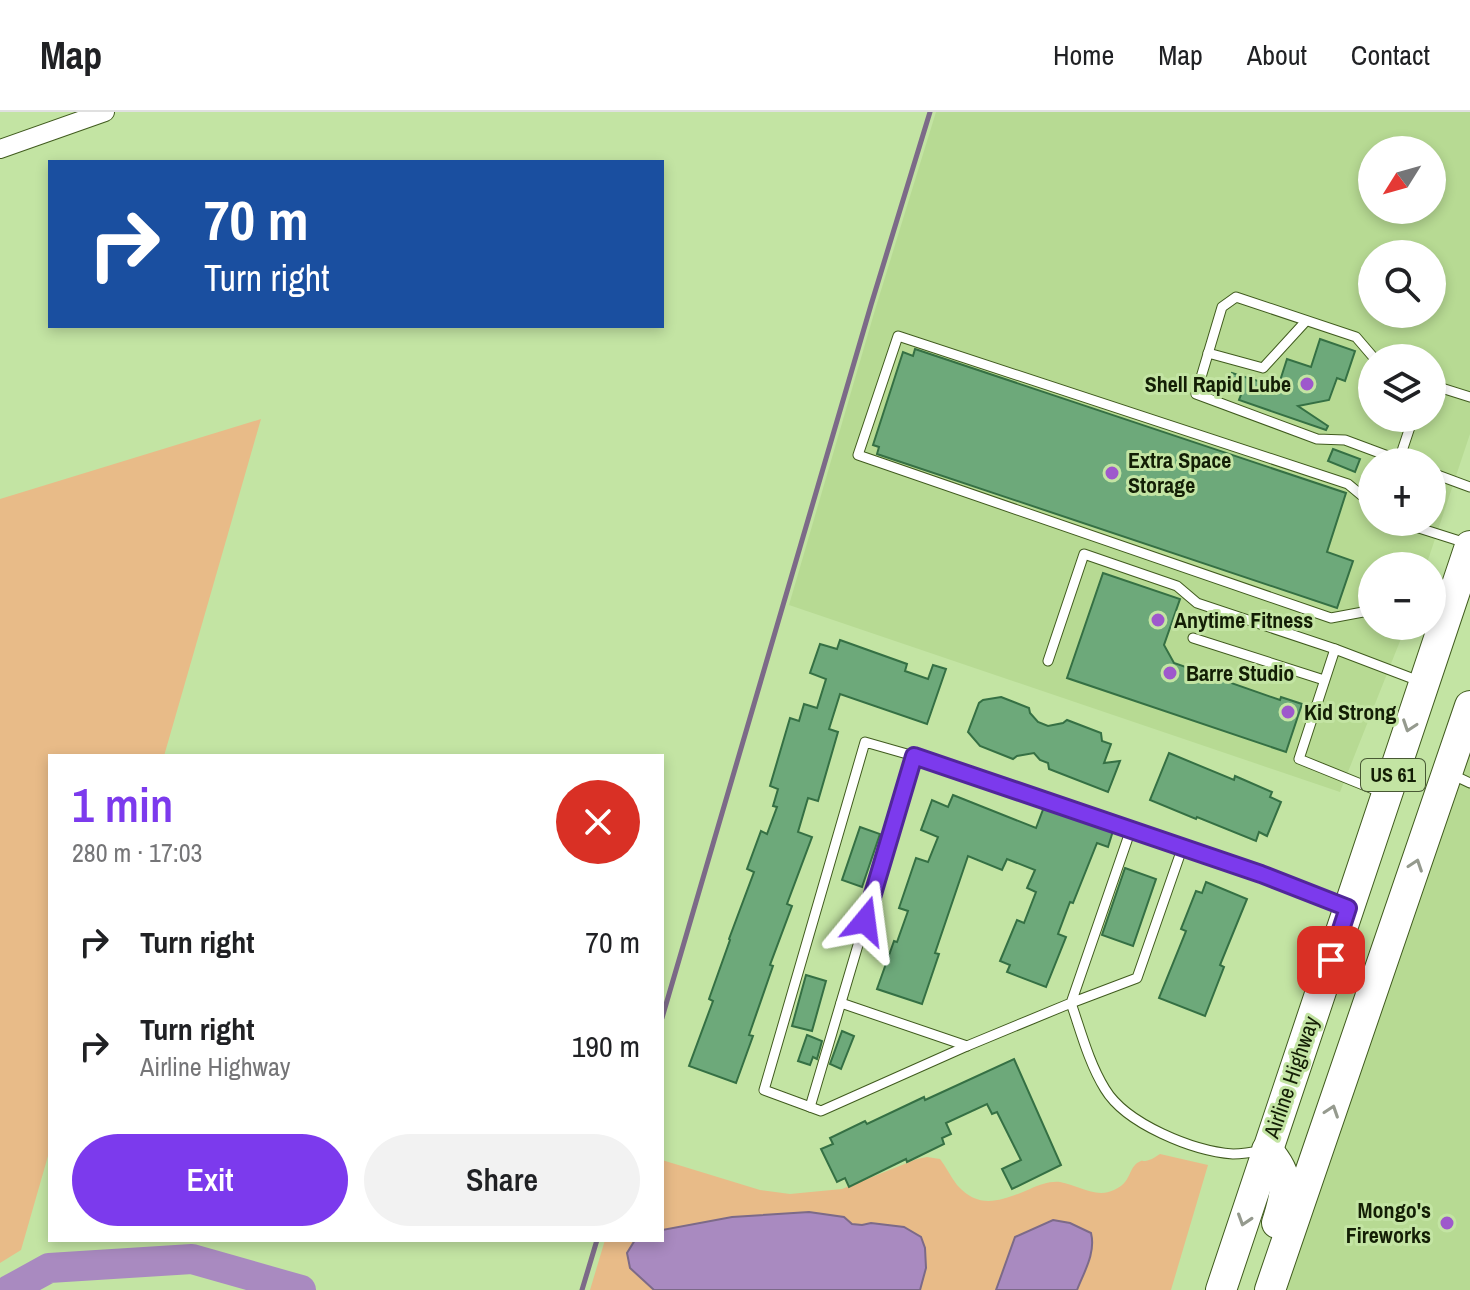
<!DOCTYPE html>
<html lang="en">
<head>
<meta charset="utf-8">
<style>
	:root { --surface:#fff; --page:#f2f2f2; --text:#202124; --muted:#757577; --line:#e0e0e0; --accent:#7c3aed }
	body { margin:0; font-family:"Archivo Narrow",sans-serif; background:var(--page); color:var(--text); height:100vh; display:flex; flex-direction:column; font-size:30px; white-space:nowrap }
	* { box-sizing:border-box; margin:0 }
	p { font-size:26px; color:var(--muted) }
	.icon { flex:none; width:44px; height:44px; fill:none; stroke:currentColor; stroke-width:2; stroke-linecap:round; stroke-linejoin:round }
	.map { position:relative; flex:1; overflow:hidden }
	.drawer { position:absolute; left:48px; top:642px; width:616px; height:488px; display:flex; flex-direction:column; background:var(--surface); border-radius:0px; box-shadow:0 4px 12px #0003 }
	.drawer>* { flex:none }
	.top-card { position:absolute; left:48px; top:48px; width:616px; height:168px; border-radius:0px; box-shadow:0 4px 12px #0003; background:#1a4fa0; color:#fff; overflow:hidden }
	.needle { width:52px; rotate:233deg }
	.controls { position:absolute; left:1358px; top:24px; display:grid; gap:16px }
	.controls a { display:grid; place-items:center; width:88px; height:88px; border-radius:50%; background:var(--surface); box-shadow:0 4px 12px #0003; font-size:40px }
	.pin { position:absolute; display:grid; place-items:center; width:68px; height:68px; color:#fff; margin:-34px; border-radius:16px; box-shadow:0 4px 12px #0006 }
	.me { position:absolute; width:88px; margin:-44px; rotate:16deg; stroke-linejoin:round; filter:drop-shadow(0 0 6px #0008) }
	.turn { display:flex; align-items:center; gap:28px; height:168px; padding:0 24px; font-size:36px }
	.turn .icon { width:104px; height:104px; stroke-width:2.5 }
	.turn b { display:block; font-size:56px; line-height:68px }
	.round { display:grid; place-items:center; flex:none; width:84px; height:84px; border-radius:42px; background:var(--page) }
	.head { display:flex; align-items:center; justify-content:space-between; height:136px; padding:0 24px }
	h1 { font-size:48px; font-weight:600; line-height:60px; color:var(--accent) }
	.button { display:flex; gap:16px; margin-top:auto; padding:16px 24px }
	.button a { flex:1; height:92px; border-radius:48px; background:var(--accent); color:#fff; font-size:32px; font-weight:600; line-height:92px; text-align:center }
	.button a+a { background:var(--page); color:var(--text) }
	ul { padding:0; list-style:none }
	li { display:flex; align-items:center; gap:24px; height:104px; padding:0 24px }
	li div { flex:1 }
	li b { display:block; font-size:30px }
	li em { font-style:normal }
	header { display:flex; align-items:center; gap:48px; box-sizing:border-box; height:112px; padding:0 40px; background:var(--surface); border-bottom:2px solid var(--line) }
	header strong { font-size:38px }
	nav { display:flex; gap:44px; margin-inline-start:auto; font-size:28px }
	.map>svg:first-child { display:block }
	.built { fill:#b7da93; fill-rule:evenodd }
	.green { fill:#e8bb88 }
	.water { fill:#a98ac0; stroke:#7c6a88; stroke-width:2 }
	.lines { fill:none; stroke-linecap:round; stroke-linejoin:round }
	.stream { stroke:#7c6a88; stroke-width:5 }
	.river { stroke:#a98ac0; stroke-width:30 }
	.building { fill:#6da97a; stroke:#357044; stroke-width:2 }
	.service-casing { stroke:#405b1e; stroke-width:11 }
	.minor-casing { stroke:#405b1e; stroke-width:20 }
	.trunk-casing { stroke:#405b1e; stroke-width:32 }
	.service { stroke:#fff; stroke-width:9 }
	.minor { stroke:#fff; stroke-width:18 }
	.trunk { stroke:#fff; stroke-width:30 }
	.oneway { stroke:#959a8e }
	.route-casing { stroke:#51269a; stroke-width:20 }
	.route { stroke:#7c3aed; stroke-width:14 }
	.poi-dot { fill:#9e58cc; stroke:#c3e4a3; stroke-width:3 }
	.labels { text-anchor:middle; stroke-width:6; stroke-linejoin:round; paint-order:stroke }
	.shield { fill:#c3e4a3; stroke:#485934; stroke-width:2 }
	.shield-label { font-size:20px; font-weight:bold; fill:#131e05 }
	.poi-label { font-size:22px; font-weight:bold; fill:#131e05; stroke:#c3e4a3; text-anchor:start }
	.street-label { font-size:22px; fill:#131e05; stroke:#c3e4a3 }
</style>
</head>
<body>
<header>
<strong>Map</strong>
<nav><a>Home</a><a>Map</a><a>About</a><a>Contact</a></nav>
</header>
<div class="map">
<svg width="1470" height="1178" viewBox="0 0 1470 1178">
	<rect width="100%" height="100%" fill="#c3e4a3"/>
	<g class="built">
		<path d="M936 0H1470V322L1426 454H1372V514H1406L1340 680 789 493 875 198ZM1372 38H1432V98H1372ZM1372 142H1432V202H1372ZM1372 246H1432V306H1372ZM1372 350H1432V410H1372Z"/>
		<polygon points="1470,641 1470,1178 1286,1178 1445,712"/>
	</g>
	<g class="green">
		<polygon points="261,307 164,644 50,644 50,1037 21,1138 0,1151 0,387"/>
		<path d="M1160 1042 1208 1053 1171 1178H590L605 1128H662V1048L760 1078 790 1082 842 1077 917 1047 927 1045 940 1047C946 1055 951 1065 957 1073 980 1099 1003 1088 1030 1077 1039 1073 1050 1069 1060 1070 1078 1073 1096 1087 1114 1078 1131 1071 1128 1058 1137 1051 1145 1046 1141 1051 1149 1048 1153 1047 1156 1044 1160 1042Z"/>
	</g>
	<g class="water">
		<polygon points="809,1100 844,1105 852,1112 862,1113 871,1111 904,1115 921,1125 925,1136 926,1156 920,1178 654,1178 630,1156 627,1141 635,1128 662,1128 662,1118 732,1105"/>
		<path d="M1053 1108 1070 1111 1091 1121C1096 1141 1084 1160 1077 1178H996L1015 1125Z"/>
	</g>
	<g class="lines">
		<g class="stream">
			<polyline points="662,906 871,193 930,0"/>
			<polyline points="582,1178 597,1128"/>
		</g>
		<polyline class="river" points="9,1178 49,1156 192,1147 301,1178"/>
	</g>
	<g class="building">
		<polygon points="1320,227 1355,239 1345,269 1337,266 1329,288 1298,294 1328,314 1326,318 1239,288 1242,280 1228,275 1232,261 1278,275 1287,247 1311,255"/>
		<polygon points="915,237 1346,381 1327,440 1353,449 1337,496 877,342 879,335 873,333 903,240 913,244"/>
		<polygon points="1333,337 1360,347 1355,360 1328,349"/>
		<polygon points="1103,461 1180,487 1164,533 1174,551 1280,588 1281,585 1302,592 1286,640 1067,566"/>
		<polygon points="840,528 907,552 905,559 928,567 933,553 946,557 927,612 840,582 829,617 838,620 818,689 808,686 798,720 812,725 787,792 792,794 770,853 773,854 749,923 753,924 736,971 689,954 713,889 709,887 730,828 729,827 754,760 747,757 761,719 767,722 777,695 773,694 778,677 770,674 790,606 799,609 804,592 817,596 826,567 810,561 820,532 837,537"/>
		<polygon points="1001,585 1029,596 1030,601 1038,610 1048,614 1063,611 1067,608 1101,621 1102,629 1111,632 1104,651 1120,649 1108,680 1049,657 1048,651 1040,648 1034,641 1017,644 1013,647 980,634 968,620 979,591 983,588"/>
		<polygon points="1169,641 1234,668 1235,664 1272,680 1270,685 1281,690 1267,724 1259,720 1256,729 1197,705 1196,707 1150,688"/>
		<polygon points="953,683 1036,716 1044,695 1113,719 1108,735 1097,731 1073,791 1070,790 1058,822 1066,825 1046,875 1007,860 1010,853 1000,849 1017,808 1024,811 1036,780 1027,776 1035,758 1007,747 1002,758 968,744 935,841 939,842 922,892 877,877 894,829 897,830 908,799 899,796 916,746 928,750 938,725 921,718 932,688 948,695"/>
		<polygon points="860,715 880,722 862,775 842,768"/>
		<polygon points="1125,756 1156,767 1133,834 1102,823"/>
		<polygon points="1206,770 1247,787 1220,853 1224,855 1205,904 1159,886 1186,819 1181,817 1196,779 1202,781"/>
		<polygon points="806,863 826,869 812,919 792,914"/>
		<polygon points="842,919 854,924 841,957 830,952"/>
		<polygon points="807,923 822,929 817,947 813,945 810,953 798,949"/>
		<polygon points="1014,947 1061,1053 1012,1077 1002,1057 1021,1048 997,1000 992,1002 987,992 946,1011 951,1022 942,1026 944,1032 907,1050 906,1047 849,1075 845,1066 837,1070 821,1037 833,1032 830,1026 865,1009 867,1012 924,985 925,988"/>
	</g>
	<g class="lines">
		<defs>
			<g id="service">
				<polyline points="1208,241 1263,256 1306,209"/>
				<polyline points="1374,246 1356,225 1236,185 1222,195 1196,282 1317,327 1345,328 1404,350"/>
				<polyline points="1432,273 1470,285"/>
				<polyline points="1399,348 1413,306"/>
				<polyline points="1432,361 1470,375"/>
				<polyline points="1372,392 1348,372 898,224 858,343 1331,506 1363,500 1372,502"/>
				<polyline points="1400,410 1466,431"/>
				<polyline points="1419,514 1438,519"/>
				<polyline points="1193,526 1324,568"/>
				<polyline points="1048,549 1084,442 1177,474 1197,491 1335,537"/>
				<polyline points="1451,662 1470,671"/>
				<polyline points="1383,681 1299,647 1335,537 1419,569"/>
				<path d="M1131 717 1071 891 967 934 821 999 764 978 865 630 914 644 1183 734 1137 866 1071 891C1081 920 1089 951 1105 977 1126 1012 1193 1039 1233 1042 1243 1042 1254 1040 1264 1038"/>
				<polyline points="1183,734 1261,762 1345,795"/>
				<polyline points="841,891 967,934"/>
				<polyline points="810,995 914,644"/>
			</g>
			<polyline id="minor" points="0,37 105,0"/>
			<g id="trunk">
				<path d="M1267 1038C1291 1065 1287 1079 1277 1111"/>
				<polyline points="1221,1178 1470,434"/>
				<polyline points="1270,1178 1470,594"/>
			</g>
		</defs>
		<use href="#service" class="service-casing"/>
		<use href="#minor" class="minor-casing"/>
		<use href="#trunk" class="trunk-casing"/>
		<use href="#service" class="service"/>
		<use href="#minor" class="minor"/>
		<use href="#trunk" class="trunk"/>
	</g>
	<defs><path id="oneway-chevron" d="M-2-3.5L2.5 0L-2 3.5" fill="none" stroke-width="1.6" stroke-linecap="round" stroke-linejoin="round" transform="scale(2)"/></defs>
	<g class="oneway">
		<use href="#oneway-chevron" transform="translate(1409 614) rotate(109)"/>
		<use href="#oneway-chevron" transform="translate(1416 753) rotate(-71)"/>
		<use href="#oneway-chevron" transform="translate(1332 999) rotate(-71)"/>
		<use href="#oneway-chevron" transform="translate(1244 1108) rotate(108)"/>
	</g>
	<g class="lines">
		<defs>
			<polyline id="route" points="865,809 914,644 1261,762 1348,796 1331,848"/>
		</defs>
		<use href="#route" class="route-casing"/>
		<use href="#route" class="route"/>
	</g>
	<g class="poi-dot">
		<circle cx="1307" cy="272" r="8"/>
		<circle cx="1112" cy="361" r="8"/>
		<circle cx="1158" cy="508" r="8"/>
		<circle cx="1170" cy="561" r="8"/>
		<circle cx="1288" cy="600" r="8"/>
		<circle cx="1447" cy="1111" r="8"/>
	</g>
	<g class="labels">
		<rect class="shield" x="1361" y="647" width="64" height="32" rx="6"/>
		<g class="shield-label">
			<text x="1393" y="670">US 61</text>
		</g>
		<g class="poi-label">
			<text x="1291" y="280" text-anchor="end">Shell Rapid Lube</text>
			<text x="1128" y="356">Extra Space<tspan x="1128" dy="25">Storage</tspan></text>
			<text x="1174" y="516">Anytime Fitness</text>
			<text x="1186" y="569">Barre Studio</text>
			<text x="1304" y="608">Kid Strong</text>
			<text x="1431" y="1106" text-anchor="end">Mongo's<tspan x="1431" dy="25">Fireworks</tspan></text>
		</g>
		<g class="street-label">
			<text transform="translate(1291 965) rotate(-71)" y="8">Airline Highway</text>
		</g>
	</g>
</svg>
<div class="controls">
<a><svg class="needle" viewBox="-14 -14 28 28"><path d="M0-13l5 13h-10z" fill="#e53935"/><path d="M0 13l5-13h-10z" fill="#757577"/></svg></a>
<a><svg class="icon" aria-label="search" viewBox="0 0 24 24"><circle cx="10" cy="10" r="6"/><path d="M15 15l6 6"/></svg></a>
<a><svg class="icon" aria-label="layers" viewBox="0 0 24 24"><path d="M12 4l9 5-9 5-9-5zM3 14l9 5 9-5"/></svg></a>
<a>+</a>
<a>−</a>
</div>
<div class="pin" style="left:1331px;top:848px;background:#d93025"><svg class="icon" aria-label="arrive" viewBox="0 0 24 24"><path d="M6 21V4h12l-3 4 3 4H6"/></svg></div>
<svg class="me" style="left:865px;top:809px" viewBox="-20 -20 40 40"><path d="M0-17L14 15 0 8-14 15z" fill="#7c3aed" stroke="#fff" stroke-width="4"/></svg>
<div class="top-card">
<div class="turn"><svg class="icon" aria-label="right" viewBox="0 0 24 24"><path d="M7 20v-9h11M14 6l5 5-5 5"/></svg><div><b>70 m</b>Turn right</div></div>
</div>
<section class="drawer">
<div class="head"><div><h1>1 min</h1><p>280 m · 17:03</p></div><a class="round" style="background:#d93025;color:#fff"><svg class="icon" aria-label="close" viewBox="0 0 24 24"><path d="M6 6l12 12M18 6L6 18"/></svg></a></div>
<ul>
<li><svg class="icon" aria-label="right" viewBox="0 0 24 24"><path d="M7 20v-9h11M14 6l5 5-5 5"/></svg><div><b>Turn right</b></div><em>70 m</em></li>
<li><svg class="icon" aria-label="right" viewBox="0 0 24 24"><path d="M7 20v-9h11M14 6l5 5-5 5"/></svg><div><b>Turn right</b><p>Airline Highway</p></div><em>190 m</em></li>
</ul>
<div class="button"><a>Exit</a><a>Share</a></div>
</section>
</div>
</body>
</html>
